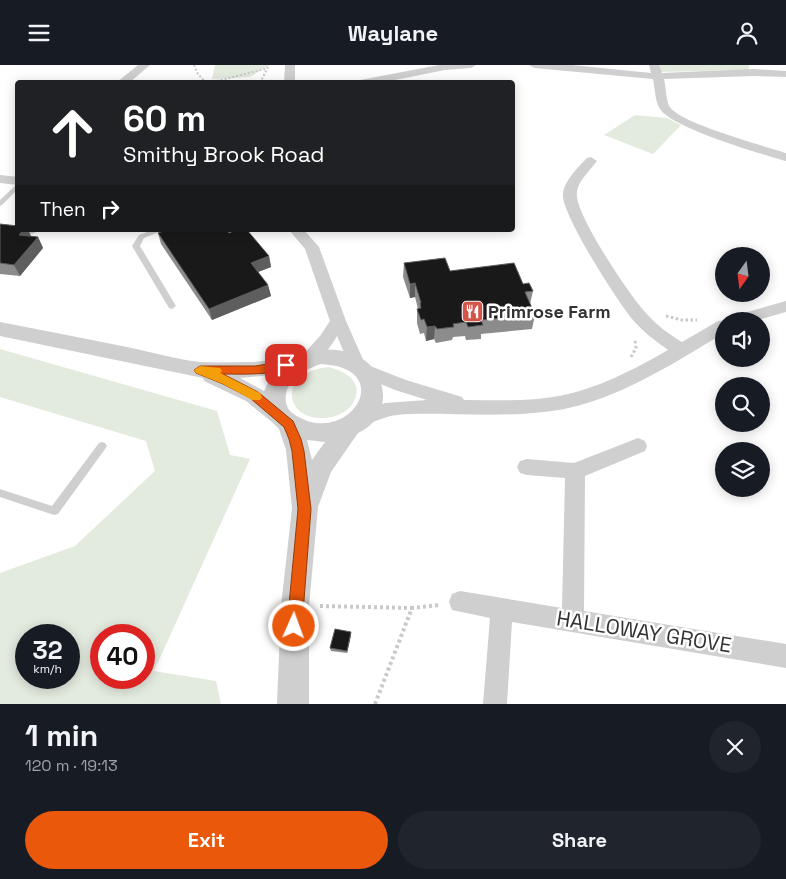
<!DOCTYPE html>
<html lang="en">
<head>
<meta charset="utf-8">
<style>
	:root { --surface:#171b24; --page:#20242c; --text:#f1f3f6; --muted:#9ea1a6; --accent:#ea580c }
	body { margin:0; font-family:"Space Grotesk",sans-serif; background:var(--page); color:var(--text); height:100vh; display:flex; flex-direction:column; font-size:19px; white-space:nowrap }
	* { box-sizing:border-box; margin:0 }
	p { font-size:16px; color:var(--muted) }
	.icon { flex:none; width:28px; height:28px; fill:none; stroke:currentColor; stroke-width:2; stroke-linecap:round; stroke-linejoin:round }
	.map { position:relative; height:639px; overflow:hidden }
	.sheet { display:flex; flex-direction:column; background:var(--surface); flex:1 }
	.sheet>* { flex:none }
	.guide { position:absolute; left:15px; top:15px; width:500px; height:152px; border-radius:5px; box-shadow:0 2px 12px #0003; background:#202124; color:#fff; overflow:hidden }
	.needle { width:32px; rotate:194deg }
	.controls { position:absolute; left:715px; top:182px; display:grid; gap:10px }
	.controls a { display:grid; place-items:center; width:55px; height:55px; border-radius:50%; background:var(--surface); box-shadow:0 2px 12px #0003; font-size:25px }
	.speed { position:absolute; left:15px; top:559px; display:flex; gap:10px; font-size:25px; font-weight:700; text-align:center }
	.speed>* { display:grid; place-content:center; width:65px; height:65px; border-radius:50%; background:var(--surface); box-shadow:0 2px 12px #0003; line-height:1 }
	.speed small { font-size:12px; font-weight:400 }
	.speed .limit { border:8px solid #d22; background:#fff; color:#111 }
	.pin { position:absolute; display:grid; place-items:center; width:42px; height:42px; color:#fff; margin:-21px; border-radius:10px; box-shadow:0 2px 8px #0006 }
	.me { position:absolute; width:55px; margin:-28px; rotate:2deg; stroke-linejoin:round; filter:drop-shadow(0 0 4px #0008) }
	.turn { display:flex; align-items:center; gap:18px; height:105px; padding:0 25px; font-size:22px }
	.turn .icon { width:65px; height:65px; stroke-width:2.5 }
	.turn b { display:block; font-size:35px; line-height:42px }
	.then { display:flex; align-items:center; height:48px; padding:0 25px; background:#0003; gap:10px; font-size:19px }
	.round { display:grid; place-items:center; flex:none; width:52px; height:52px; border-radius:26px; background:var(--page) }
	.overview { display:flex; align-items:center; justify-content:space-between; height:85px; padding:0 25px }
	h1 { font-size:30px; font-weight:600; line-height:38px }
	.button { display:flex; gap:10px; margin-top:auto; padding:10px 25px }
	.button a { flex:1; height:58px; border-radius:30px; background:var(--accent); color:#fff; font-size:20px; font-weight:600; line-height:58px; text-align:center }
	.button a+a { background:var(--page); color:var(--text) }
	header { display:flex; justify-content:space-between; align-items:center; height:65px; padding:0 25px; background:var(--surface); font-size:22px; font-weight:600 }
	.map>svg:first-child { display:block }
	.green { fill:#e3eade; fill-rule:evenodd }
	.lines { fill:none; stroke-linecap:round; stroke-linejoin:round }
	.path-far2 { stroke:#c9c9c9; stroke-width:2; stroke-dasharray:2 2; stroke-linecap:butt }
	.path-far1 { stroke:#c9c9c9; stroke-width:3; stroke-dasharray:2.5 2.5; stroke-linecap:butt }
	.path { stroke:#c9c9c9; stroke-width:4; stroke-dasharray:3 3; stroke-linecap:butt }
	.service { fill:#cfcfcf; fill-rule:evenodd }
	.minor { fill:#cfcfcf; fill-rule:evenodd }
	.tertiary { fill:#cfcfcf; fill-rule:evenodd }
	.wall { fill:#8c8c8c }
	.shaded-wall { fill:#5e5e5e }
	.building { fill:#191919; stroke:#5e5e5e }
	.route { fill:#ea580c; stroke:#983908 }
	.slow { fill:#f59e0b }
	.labels { text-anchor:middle; stroke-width:5; stroke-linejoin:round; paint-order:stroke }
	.poi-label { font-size:18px; font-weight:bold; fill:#323232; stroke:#fff; text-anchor:start }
	.near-street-label { font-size:21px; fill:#323232; stroke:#fff }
</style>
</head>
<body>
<header><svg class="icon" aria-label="menu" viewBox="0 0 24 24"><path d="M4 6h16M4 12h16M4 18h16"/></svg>Waylane<svg class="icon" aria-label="person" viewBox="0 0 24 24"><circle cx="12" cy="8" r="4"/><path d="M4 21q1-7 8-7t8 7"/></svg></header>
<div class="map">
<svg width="786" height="639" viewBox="0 0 786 639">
	<rect width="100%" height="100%" fill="#fff"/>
	<g class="green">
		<polygon points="215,0 270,0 250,12 212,14"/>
		<polygon points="658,0 749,0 749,5 661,7"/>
		<polygon points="635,50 667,53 681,60 653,89 604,70"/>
		<path d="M0 284 217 346 230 390 250 394 154 606 216 616 221 639H0V508L75 481 155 406 146 376 0 332ZM26 570H69V612H26ZM101 570H144V612H101Z"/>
		<path d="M328 302C346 306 365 318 353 338 349 345 340 350 332 352 285 361 274 308 328 302Z"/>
	</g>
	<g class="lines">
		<g class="path-far2">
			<polyline points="194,0 198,9 206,18"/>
			<polyline points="209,18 265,4"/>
			<polyline points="260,18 269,0"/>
		</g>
		<g class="path-far1">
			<polyline points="666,251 682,255 697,255"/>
			<polyline points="631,292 636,283 635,275"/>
		</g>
		<g class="path">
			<polyline points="320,541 412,543"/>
			<polyline points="375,639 412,543 440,540"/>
		</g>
		<g class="service">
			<polygon points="18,118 18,124 2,140 0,141 0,135"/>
			<polygon points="0,161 18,163 18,165 33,165 36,167 32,169 0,165"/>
			<polygon points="152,165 164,165 144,173 140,181 176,241 172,244 169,243 132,181 139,170"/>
			<polygon points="102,377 105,378 107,381 105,384 58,449 54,450 0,432 0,424 52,441 99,378"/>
		</g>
		<g class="minor">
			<polygon points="138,0 150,0 129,18 116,18"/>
			<polygon points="285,0 295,0 295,18 284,18"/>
			<polygon points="439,0 476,0 471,3 445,5 380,18 355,18 360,15"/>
			<path d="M529 0H572L651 8 649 0H659L662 8 754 4 786 6V12L754 11 664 14C666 22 666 33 669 41 678 58 765 81 786 88V96C761 89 672 63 660 44 655 37 655 23 653 14L534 3Z"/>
			<path d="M591 92 597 96C590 106 575 118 577 132 579 154 629 230 646 248 656 260 669 269 682 277L718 256 728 255 730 252 786 236V247L754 256H724V268C674 298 617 335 559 345 510 353 459 348 410 349 402 349 392 350 384 353 374 356 365 362 355 358L352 353 355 348 385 338 427 335 395 325 359 310 357 305 351 304 337 271C330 283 317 302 302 297L300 293 320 271 330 256 305 184 289 165H304L319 182 346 256 365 299 406 315 462 332 464 335C496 335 528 337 559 331 597 324 635 304 668 285 656 276 643 267 633 255 617 236 565 154 563 132 562 117 578 103 587 93Z"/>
			<polygon points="0,110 18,112 18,120 0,118"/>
			<polygon points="638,373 645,376 647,381 645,386 585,411 584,546 786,579 786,603 512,557 507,639 483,639 490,553 452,545 449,537 452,529 460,526 562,543 565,413 527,410 520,408 517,402 520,396 527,394 574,398"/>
		</g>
		<path class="tertiary" d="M0 257C41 265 82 273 122 281 148 286 174 294 200 297 217 298 236 297 253 297 287 295 320 276 353 289 389 303 395 351 358 368L331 407 318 442 309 541V639H277L281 541 292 443 286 385 279 364 272 357 246 336 204 316 203 313 0 271ZM321 299C327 300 334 300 340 302 389 317 344 381 295 350 290 347 287 343 286 338 283 316 303 305 321 299ZM272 310 264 326 240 313ZM307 375 325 377 312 395Z"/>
	</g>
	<g class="wall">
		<polygon points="0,159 28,165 31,171 38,172 43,183 20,211 0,209"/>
		<polygon points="158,168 229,168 269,191 271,202 258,207 268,220 271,231 212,255 161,179"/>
		<polygon points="404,198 523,219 533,226 530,239 535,250 532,264 481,269 481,274 466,275 465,271 453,272 452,275 436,278 434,274 426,276 424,268 420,269 417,258 417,244 418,244 415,232 410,233 403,212"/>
		<polygon points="351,570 347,588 331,586 330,583"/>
	</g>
	<g class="shaded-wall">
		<polygon points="23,165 28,165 32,173 19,170"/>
		<polygon points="38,172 43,183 20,211 14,200"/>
		<polygon points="269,191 271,202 253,209 251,198"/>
		<polygon points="415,218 415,232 410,233 410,219"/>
		<polygon points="268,220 271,231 212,255 209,244"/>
		<polygon points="435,261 434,274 426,276 427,262"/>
		<polygon points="351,567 351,570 347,588 347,586"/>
	</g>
	<g class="building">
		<polygon points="0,159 18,161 18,165 23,165 19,170 38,172 14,200 0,198"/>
		<polygon points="166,165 227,165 229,168 236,165 247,165 269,191 251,198 268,220 209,244 158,168"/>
		<polygon points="445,193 450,206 514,198 523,219 529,218 533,226 525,227 535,250 481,255 483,260 468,262 466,257 453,259 454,262 437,264 435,261 427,262 424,254 421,255 417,244 421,243 420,238 421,238 415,218 410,219 404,198"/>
		<polygon points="335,564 351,567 347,586 330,583"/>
	</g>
	<path class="route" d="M286 296 292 300C284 311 237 309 223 309L258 327 293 356 301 374 304 386 311 444 302 561 300 566 294 568 289 566 287 561 298 444 292 386 289 374 284 362 250 333 223 319 196 308 194 305 200 301H255Z"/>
	<polygon class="slow" points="200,301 220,303 222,306 220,308 260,328 262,332 260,335 252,335 223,319 196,308 194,305"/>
	<defs>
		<symbol id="restaurant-square" viewBox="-11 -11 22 22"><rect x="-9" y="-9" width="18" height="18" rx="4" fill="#d45448" stroke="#fff"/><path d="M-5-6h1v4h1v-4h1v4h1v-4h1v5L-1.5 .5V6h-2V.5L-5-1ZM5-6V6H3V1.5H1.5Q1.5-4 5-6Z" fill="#fff"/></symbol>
	</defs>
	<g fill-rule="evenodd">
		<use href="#restaurant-square" x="460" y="234" width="25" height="25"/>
	</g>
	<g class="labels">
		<g class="poi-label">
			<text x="488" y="253">Primrose Farm</text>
		</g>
		<g class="near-street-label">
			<text transform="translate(644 567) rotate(9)" y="7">HALLOWAY GROVE</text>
		</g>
	</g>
</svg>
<div class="controls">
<a><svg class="needle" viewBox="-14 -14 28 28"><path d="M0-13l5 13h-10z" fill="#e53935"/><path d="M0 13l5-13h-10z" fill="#9ea1a6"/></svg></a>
<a><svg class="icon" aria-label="sound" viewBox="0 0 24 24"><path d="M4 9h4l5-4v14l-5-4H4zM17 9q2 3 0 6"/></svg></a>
<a><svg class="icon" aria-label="search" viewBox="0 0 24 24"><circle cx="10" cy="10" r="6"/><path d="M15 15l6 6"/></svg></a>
<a><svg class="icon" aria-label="layers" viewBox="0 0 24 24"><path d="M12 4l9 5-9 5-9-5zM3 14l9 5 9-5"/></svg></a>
</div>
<div class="speed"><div>32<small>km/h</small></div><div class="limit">40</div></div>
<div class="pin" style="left:286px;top:300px;background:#d93025"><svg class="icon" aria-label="arrive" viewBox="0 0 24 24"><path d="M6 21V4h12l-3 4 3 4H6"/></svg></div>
<svg class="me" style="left:294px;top:561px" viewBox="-20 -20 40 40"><circle r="17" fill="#ea580c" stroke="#fff" stroke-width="3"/><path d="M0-11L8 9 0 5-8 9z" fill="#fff"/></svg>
<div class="guide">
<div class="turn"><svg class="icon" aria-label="ahead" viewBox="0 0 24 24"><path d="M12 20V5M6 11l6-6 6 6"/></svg><div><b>60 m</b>Smithy Brook Road</div></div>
<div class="then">Then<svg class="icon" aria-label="right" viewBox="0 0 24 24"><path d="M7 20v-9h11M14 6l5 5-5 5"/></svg></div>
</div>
</div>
<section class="sheet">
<div class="overview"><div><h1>1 min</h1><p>120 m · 19:13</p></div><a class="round"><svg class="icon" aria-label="close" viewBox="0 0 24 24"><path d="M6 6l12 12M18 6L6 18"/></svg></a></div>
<div class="button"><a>Exit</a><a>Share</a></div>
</section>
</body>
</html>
